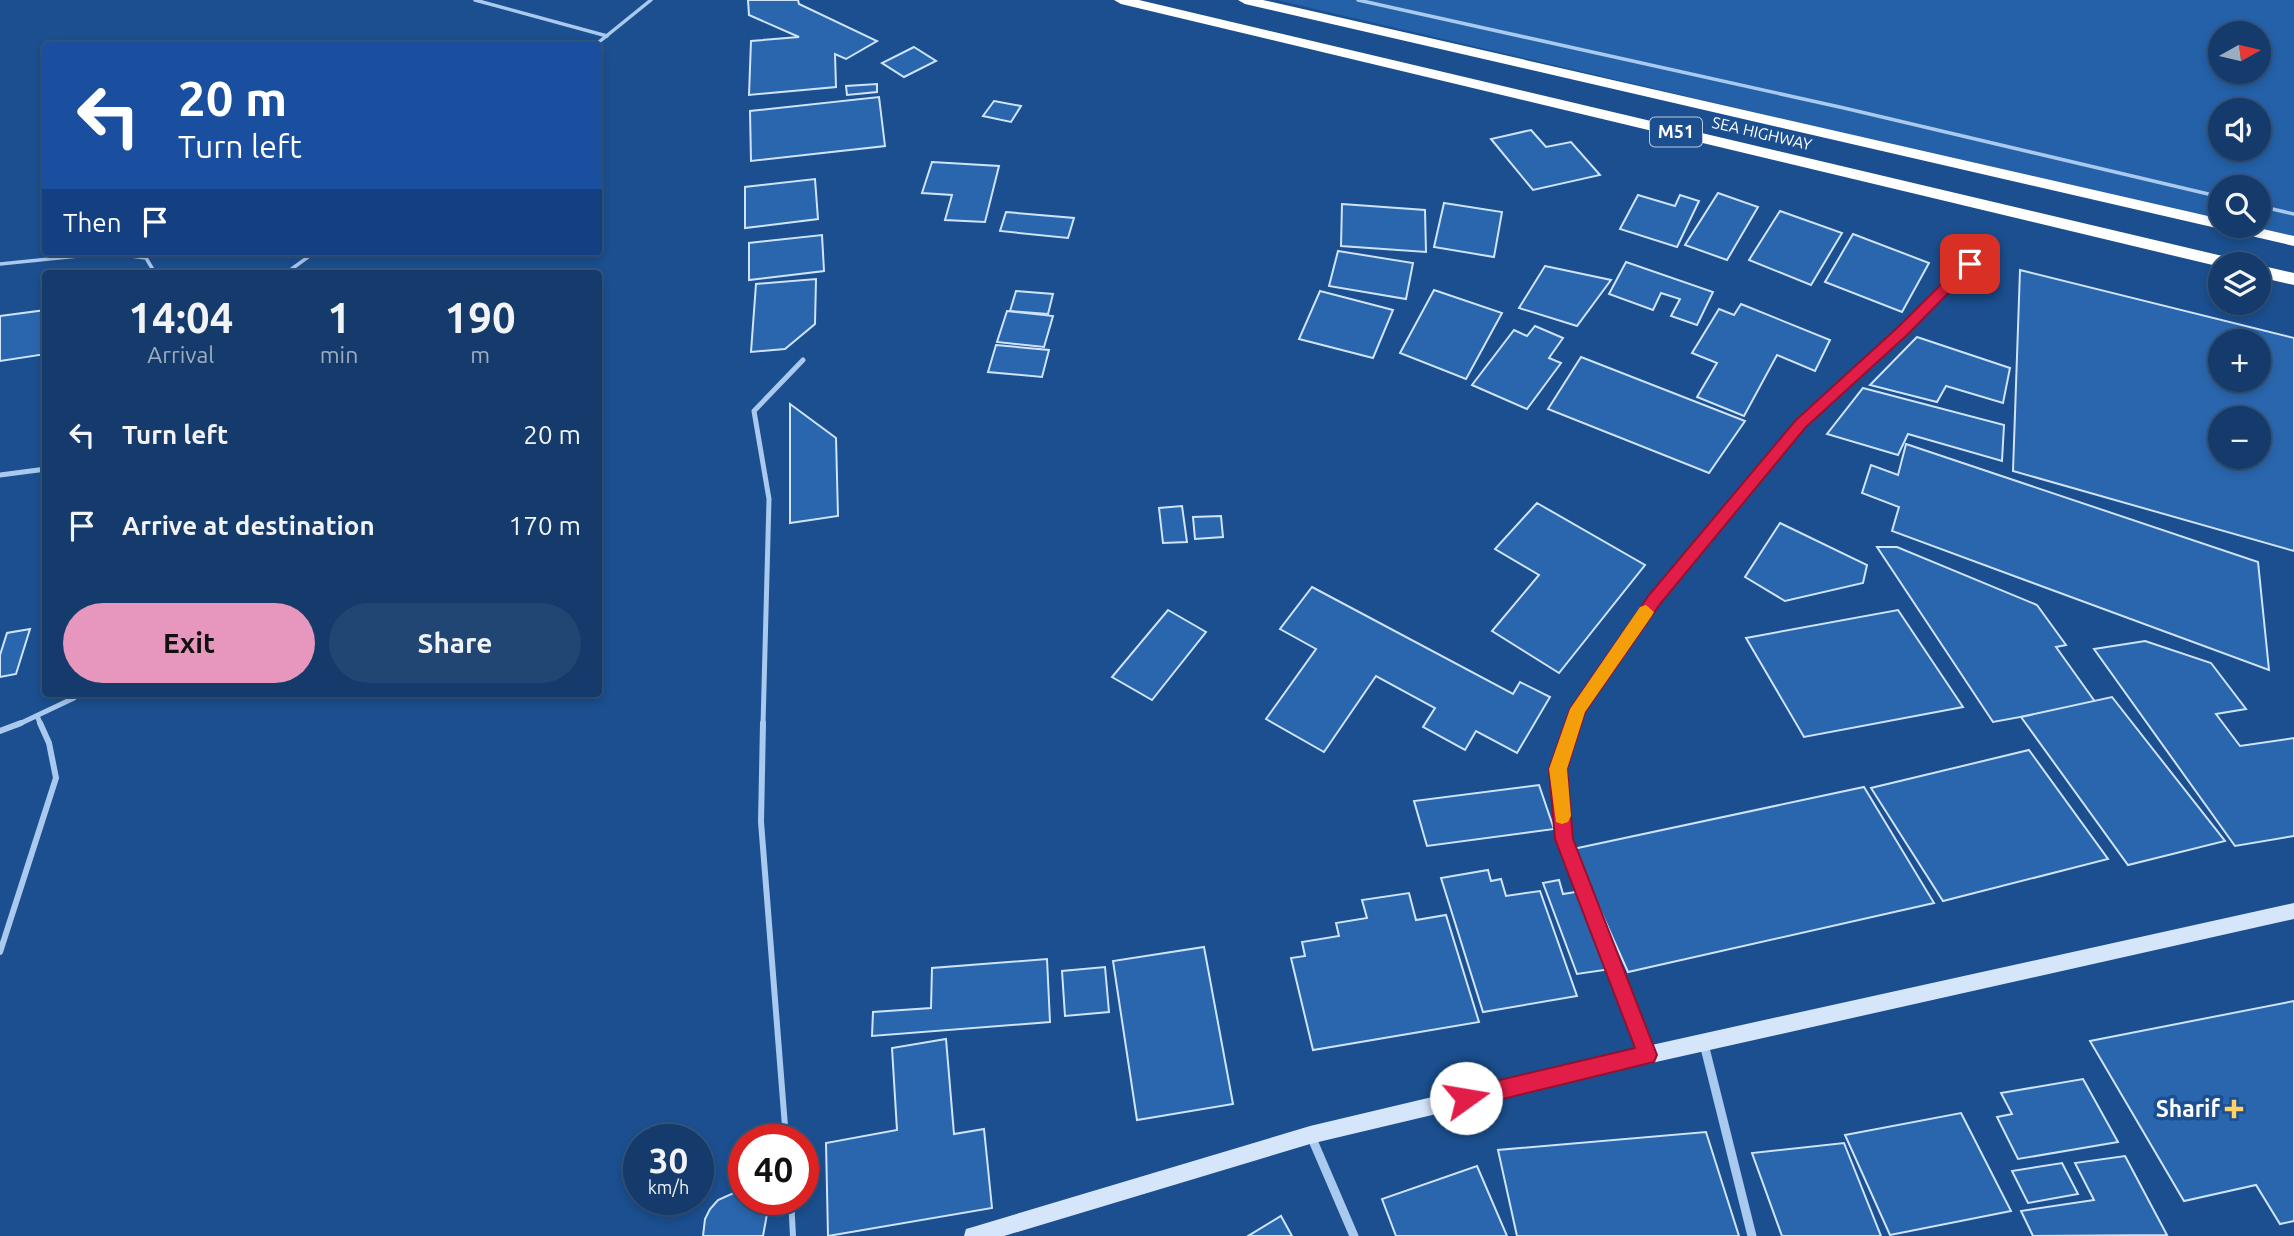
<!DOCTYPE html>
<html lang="en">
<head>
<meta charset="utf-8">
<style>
	:root { --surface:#143b6b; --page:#214673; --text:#f1f3f6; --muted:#9dadc1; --line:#33557e; --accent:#e797bd }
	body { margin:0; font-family:Ubuntu,sans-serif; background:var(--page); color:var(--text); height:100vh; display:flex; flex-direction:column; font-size:26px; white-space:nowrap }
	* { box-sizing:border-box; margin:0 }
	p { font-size:23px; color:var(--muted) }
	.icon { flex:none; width:38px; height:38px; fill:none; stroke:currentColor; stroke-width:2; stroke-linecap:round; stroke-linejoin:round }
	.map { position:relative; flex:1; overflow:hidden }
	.sheet { position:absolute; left:42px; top:270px; width:560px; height:427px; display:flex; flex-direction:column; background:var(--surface); border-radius:7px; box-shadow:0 4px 10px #0003,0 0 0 2px var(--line) }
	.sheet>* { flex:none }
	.guide { position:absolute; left:42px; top:42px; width:560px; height:214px; border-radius:7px; box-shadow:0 4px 10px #0003,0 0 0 2px var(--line); background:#1a4fa0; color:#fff; overflow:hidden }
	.needle { width:46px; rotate:82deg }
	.buttons { position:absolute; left:2208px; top:21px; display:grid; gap:14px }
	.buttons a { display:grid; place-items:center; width:63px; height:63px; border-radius:50%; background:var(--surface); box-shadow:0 4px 10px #0003,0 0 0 2px var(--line); font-size:35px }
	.speed { position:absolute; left:623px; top:1124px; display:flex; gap:14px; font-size:35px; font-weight:700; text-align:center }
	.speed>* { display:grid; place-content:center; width:91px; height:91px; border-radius:50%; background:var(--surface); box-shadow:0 4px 10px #0003,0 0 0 2px var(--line); line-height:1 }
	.speed small { font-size:18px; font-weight:400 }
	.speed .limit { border:10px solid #d22; background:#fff; color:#111 }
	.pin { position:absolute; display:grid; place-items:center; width:60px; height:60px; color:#fff; margin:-30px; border-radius:14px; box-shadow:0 4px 10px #0006 }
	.me { position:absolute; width:77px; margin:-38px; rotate:77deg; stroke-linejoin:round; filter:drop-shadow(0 0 5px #0008) }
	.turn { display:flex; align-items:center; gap:24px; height:147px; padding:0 21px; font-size:32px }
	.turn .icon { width:91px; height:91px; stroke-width:2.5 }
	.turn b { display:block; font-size:49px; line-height:60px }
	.then { display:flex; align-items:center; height:66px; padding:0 21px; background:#0003; gap:14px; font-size:26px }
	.eta { display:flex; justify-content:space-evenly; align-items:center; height:119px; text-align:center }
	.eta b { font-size:42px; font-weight:600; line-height:49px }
	.action { display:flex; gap:14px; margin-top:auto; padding:14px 21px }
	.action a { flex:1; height:80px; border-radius:42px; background:var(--accent); color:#111; font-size:28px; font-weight:600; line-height:80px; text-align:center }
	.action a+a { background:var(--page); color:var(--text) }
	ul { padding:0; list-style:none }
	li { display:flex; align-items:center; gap:21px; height:91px; padding:0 21px }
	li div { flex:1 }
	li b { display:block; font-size:26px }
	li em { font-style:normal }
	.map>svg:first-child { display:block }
	.green { fill:#2461a8; fill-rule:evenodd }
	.building { fill:#2a66ad; stroke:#cfe3fa; stroke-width:2; fill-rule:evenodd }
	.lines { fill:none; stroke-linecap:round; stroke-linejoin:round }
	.lane-far2 { stroke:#a9c9ee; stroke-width:3.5 }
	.lane-far1 { stroke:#a9c9ee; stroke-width:5 }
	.lane { stroke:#a9c9ee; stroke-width:6 }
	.street-far2 { stroke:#a9c9ee; stroke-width:5 }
	.street-far1 { stroke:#a9c9ee; stroke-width:7 }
	.street { stroke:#a9c9ee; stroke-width:9 }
	.secondary { fill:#d6e6fa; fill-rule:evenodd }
	.highway { fill:#fff; fill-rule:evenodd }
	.route { fill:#e11d48; stroke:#92132f; stroke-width:2 }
	.slow { fill:#f59e0b }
	.poi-dot { fill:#ffd166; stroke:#1b4f8f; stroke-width:2.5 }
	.labels { text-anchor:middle; stroke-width:7; stroke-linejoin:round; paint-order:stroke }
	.far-street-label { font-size:16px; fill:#fff; stroke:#1b4f8f }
	.shield { fill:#1b4f8f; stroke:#bbcadd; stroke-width:2 }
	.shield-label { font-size:18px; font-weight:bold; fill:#fff }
	.near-poi-label { font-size:23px; font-weight:bold; fill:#fff; stroke:#1b4f8f; text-anchor:end }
</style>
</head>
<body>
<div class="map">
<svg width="2294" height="1236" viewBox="0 0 2294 1236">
	<rect width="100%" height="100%" fill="#1b4f8f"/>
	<path class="green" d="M1277 0H2294V239L2237 226H2259V187H2221V222ZM2221 33H2259V72H2221ZM2221 110H2259V149H2221Z"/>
	<g class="building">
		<polygon points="748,0 798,0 799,4 877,41 846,59 835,54 836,87 749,95 751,41 799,37 749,15"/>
		<polygon points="914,47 936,61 904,77 882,63"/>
		<polygon points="877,84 877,92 847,95 846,86"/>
		<polygon points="879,97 885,146 751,161 750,111"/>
		<polygon points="994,101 1021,106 1011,122 983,116"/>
		<polygon points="1531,130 1546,147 1571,142 1600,175 1533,190 1491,139"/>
		<polygon points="932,162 999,166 985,222 945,220 952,195 922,193"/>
		<polygon points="815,179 818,219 745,228 745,187"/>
		<polygon points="1718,193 1758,207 1727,260 1685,245"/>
		<polygon points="1638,195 1675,206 1680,195 1699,201 1677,247 1620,229"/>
		<polygon points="1444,203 1502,212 1494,257 1434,247"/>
		<polygon points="1342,204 1425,210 1426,252 1341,246"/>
		<polygon points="1780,211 1842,233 1811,285 1749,260"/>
		<polygon points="1006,212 1074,218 1068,238 1000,231"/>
		<polygon points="1853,234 1929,263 1902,312 1825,282"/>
		<polygon points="822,235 824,271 749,280 749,243"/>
		<polygon points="1338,251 1413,263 1406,299 1329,286"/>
		<polygon points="1626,262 1713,292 1697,325 1671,316 1680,299 1661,293 1653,310 1609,294"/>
		<polygon points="1545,266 1611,280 1577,326 1519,308"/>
		<path d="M2020 270 2294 338V551L2013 471ZM2221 341H2259V380H2221ZM2221 418H2259V457H2221Z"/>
		<polygon points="816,279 815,324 785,349 751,352 756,284"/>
		<polygon points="1434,290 1502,313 1466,379 1400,353"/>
		<polygon points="1016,291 1053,294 1048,314 1010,311"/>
		<polygon points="1320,291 1393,310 1373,358 1299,339"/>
		<polygon points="1741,304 1830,340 1815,371 1777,355 1744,416 1697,397 1717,363 1692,353 1719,309 1734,315"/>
		<polygon points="46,310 46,354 0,361 0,316"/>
		<polygon points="1007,311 1053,316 1044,347 997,342"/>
		<polygon points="1535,326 1563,338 1549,358 1561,363 1527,409 1472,385 1514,330 1527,336"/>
		<polygon points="1917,337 2010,368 2003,403 1946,386 1937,402 1870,385"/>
		<polygon points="996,345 1049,350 1042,377 988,372"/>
		<polygon points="1581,357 1745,421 1709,473 1548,409"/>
		<polygon points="1863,388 2004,425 2002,461 1908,434 1898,455 1827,434"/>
		<polygon points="790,404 836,438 838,516 790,523"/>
		<polygon points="1906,444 2258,562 2269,670 1892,531 1899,507 1862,493 1871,465 1898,475"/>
		<polygon points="1537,503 1645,565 1559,673 1492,631 1539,575 1495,549"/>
		<polygon points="1182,506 1187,542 1163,543 1159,508"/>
		<polygon points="1221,516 1223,537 1195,539 1193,517"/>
		<polygon points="1780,523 1867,565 1863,583 1785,601 1745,577"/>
		<polygon points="1877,547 1897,547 2037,605 2066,645 2056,647 2096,703 1993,722"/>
		<polygon points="1312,587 1513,694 1520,682 1550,697 1517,753 1476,731 1465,750 1423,727 1435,708 1376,676 1324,752 1266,719 1316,649 1280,629"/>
		<polygon points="1168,610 1206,632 1152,700 1112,677"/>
		<polygon points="1898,610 1963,707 1804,737 1746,638"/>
		<polygon points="30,629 16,674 0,677 0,655 7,633"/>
		<polygon points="2145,641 2211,663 2246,709 2216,714 2240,746 2294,738 2294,836 2235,846 2094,649"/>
		<polygon points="2112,697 2225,841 2128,865 2021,717"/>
		<polygon points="2029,750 2108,859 1943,901 1871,788"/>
		<polygon points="1539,785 1554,829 1427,846 1414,801"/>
		<polygon points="1864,787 1934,903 1628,972 1573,849"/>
		<polygon points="1488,870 1491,881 1501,879 1506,896 1540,891 1577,996 1483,1012 1441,878"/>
		<polygon points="1559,880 1563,894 1581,891 1611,969 1577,974 1543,883"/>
		<polygon points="1409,893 1416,920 1446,915 1479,1022 1313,1050 1291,958 1305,956 1302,942 1339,936 1336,923 1367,918 1362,900"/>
		<polygon points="1204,947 1233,1104 1137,1120 1113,961"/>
		<polygon points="1047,959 1050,1022 872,1036 873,1012 931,1008 932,968"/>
		<polygon points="1105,967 1109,1012 1065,1016 1062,971"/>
		<polygon points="2294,1001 2294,1221 2280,1224 2256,1185 2184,1201 2090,1041"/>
		<polygon points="946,1039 954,1134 984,1129 992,1208 828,1236 826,1143 897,1130 892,1048"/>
		<polygon points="2083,1079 2118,1142 2018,1159 1997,1117 2012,1114 2001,1093"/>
		<polygon points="1961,1113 2011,1211 1890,1235 1845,1135"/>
		<polygon points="1706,1132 1739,1236 1517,1236 1498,1150"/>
		<polygon points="1844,1143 1881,1236 1782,1236 1752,1153"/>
		<polygon points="2125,1156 2167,1235 2033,1236 2021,1211 2094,1200 2075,1163"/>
		<polygon points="2062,1163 2078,1194 2028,1203 2012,1171"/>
		<polygon points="1477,1166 1507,1236 1396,1236 1382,1199"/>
		<polygon points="738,1191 744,1192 744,1199 759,1199 763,1204 767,1214 763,1236 703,1236 705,1219 710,1209 718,1200"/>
		<polygon points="1281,1216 1292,1236 1248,1236"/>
	</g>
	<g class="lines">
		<g class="lane-far2">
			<polyline points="475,0 607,36"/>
			<polyline points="1358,0 1844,108 2221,197"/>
			<polyline points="594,46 651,0"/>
			<polyline points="2259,206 2294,214"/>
			<polyline points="0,264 108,253 146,258 155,273"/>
			<polyline points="286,273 315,252"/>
		</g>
		<g class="lane-far1">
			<polyline points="0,475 46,469"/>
			<polyline points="37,716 41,725"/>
			<polyline points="17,725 74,698 76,693"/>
			<polyline points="763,725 769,499 754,411 803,360"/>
		</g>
		<g class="lane">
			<polyline points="763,723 761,822 786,1139"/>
			<polyline points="0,731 21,723"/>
			<polyline points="0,952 56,778 49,743 40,723"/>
			<polyline points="791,1199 793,1236"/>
		</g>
		<polyline class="street-far2" points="1913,321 1970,264"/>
		<polyline class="street-far1" points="1573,725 1578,709 1655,600 1801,424 1915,319"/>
		<g class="street">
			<polyline points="1573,723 1558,769 1564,840 1647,1054"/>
			<polyline points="1704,1044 1752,1236"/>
			<polyline points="1311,1136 1354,1236"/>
		</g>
		<polygon class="secondary" points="2294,903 2294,919 1647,1064 1310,1144 1004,1236 964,1236 966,1229 973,1227 1310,1126 1647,1046"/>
		<g class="highway">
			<polygon points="1114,0 1139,0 2231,258 2239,264 2221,264 2221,267 1121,4"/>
			<polygon points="1238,0 1263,0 2221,219 2221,226 2250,226 2294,236 2294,246 1245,4"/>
			<polygon points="2259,265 2294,273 2294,285 2259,277"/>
		</g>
	</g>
	<polygon class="route" points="1970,259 1976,264 1974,267 1907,335 1806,427 1660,604 1585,712 1567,769 1573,839 1657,1055 1654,1062 1466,1108 1459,1105 1456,1098 1459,1091 1466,1088 1635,1048 1555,839 1549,769 1570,709 1649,595 1796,420 1897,328 1965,261"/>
	<polygon class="slow" points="1646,605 1654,612 1651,617 1585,712 1567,769 1571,816 1568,822 1562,824 1556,822 1549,769 1570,709 1640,607"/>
	<path class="poi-dot" d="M2230.5 1098.5h7v7h7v7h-7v7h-7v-7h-7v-7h7z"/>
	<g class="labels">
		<g class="far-street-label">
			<text transform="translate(1762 133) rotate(13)" y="6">SEA HIGHWAY</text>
		</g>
		<rect class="shield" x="1650" y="117.5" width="52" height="29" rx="5"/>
		<g class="shield-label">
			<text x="1676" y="138">M51</text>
		</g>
		<g class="near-poi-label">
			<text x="2220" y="1117">Sharif</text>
		</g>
	</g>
</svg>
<div class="buttons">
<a><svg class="needle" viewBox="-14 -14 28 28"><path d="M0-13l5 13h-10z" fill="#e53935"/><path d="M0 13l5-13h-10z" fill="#9dadc1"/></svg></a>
<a><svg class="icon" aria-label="sound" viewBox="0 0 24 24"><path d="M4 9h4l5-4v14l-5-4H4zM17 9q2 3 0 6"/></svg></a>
<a><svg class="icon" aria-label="search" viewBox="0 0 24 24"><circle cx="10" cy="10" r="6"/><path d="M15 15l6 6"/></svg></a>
<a><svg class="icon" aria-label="layers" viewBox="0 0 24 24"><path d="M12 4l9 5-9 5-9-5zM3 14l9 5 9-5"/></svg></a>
<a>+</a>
<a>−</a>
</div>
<div class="speed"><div>30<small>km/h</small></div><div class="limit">40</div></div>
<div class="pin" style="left:1970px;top:264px;background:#d93025"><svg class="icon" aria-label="arrive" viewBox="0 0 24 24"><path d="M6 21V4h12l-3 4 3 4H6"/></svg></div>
<svg class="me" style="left:1466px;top:1098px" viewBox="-20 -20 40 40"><circle r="19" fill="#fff"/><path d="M0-13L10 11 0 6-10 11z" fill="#e11d48"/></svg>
<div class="guide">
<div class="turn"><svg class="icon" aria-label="left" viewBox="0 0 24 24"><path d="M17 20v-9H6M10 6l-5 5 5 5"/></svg><div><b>20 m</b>Turn left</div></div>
<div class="then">Then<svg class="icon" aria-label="arrive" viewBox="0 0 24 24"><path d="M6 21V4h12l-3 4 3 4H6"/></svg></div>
</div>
<section class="sheet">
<div class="eta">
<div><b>14:04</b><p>Arrival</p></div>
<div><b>1</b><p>min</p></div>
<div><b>190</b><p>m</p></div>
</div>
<ul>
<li><svg class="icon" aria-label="left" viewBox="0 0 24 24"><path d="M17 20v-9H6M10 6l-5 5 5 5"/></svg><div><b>Turn left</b></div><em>20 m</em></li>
<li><svg class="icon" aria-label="arrive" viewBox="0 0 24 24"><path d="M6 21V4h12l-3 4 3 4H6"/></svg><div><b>Arrive at destination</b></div><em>170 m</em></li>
</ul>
<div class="action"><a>Exit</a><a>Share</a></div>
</section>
</div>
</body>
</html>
